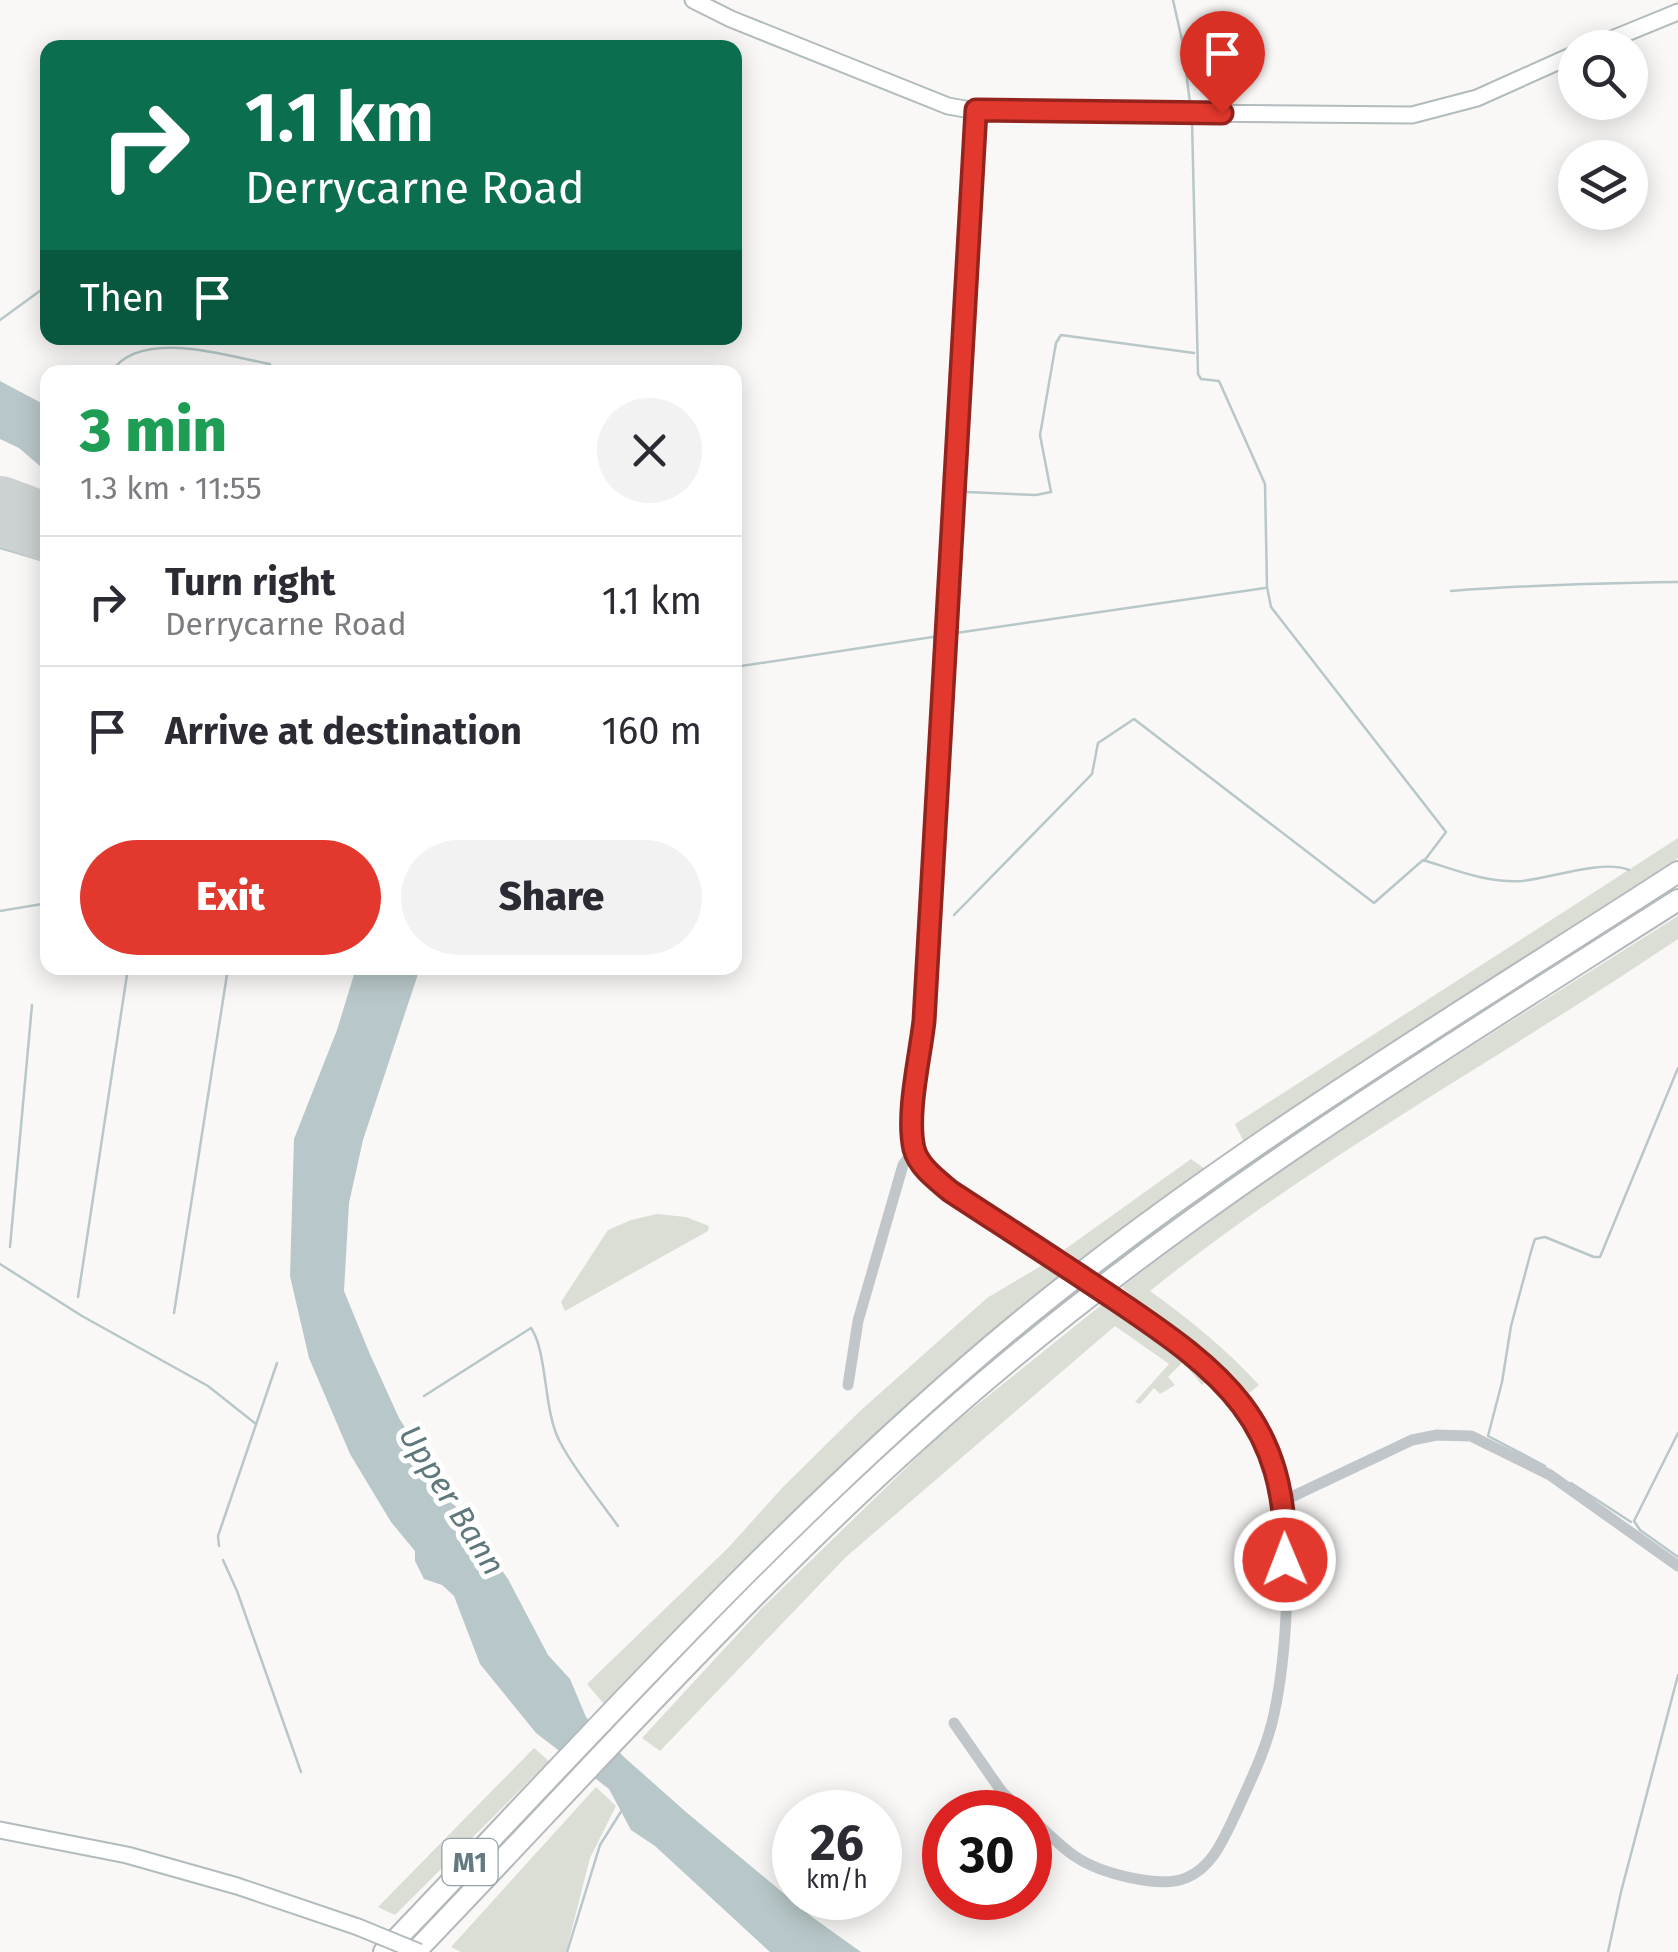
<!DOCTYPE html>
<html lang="en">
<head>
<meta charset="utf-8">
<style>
	:root { --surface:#fff; --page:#f2f2f3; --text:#2b2b33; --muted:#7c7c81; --line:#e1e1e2; --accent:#e2382d }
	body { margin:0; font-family:"Fira Sans",sans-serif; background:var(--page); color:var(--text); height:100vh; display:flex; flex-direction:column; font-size:38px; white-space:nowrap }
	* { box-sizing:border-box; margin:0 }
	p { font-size:32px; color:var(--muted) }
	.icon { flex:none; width:55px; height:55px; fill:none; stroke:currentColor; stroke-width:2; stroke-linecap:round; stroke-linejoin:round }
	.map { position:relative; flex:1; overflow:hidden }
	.side { position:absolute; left:40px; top:365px; width:702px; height:610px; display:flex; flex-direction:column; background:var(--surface); border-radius:20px; box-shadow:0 5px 25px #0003 }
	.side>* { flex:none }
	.guide { position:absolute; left:40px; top:40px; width:702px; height:305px; border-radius:20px; box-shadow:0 5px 25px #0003; background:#0b6e4f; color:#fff; overflow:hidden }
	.controls { position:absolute; left:1558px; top:30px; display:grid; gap:20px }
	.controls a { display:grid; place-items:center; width:90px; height:90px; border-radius:50%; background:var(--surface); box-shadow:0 5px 25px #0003; font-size:50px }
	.speed { position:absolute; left:772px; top:1790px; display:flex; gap:20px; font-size:50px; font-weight:700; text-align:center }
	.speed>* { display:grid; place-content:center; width:130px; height:130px; border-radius:50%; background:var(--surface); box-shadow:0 5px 25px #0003; line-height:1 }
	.speed small { font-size:25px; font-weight:400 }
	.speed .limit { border:15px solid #d22; background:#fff; color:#111 }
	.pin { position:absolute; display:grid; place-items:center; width:85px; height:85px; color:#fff; margin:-102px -42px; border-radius:50% 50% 50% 0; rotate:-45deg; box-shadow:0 0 10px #0007 }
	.pin .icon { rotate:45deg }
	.me { position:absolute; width:110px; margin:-55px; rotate:359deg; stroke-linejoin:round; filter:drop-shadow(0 0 8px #0008) }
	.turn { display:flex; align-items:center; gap:35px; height:210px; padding:0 40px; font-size:45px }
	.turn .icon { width:130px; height:130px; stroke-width:2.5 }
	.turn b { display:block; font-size:70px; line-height:85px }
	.then { display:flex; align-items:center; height:95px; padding:0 40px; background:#0003; gap:20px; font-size:38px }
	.round { display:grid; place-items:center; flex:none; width:105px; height:105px; border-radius:52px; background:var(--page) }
	.headline { display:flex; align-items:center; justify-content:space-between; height:170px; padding:0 40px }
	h1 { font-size:60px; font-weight:800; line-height:75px; color:#1e9e55 }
	.action { display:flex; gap:20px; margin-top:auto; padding:20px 40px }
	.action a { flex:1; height:115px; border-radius:60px; background:var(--accent); color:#fff; font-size:40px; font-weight:800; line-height:115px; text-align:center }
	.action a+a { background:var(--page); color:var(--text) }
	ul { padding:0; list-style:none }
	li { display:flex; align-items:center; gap:30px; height:130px; padding:0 40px; border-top:2px solid var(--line) }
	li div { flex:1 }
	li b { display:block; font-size:38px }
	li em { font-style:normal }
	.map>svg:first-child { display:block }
	.green { fill:#daded5 }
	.water { fill:#b8c7c9 }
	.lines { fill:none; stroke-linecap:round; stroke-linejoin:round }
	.stream { stroke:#b8c7c9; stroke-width:2.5 }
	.runway { stroke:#ccd1d2; stroke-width:68 }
	.secondary-casing { stroke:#b2bbbd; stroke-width:19 }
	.highway-casing { stroke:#b3b9bc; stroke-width:24 }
	.street { stroke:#c0c6c9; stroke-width:11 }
	.secondary { stroke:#fff; stroke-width:15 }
	.highway { stroke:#fff; stroke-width:20 }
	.secondary-bridge-casing { stroke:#b2bbbd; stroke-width:19; stroke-linecap:butt }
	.street-bridge { stroke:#c0c6c9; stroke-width:11 }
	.secondary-bridge { stroke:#fff; stroke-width:15 }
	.route-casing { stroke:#93241d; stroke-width:25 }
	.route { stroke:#e2382d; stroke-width:18 }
	.labels { text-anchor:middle; stroke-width:10; stroke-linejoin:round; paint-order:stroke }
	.shield { fill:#fff; stroke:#92a2a7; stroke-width:2.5 }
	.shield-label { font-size:28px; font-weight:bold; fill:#647a81 }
	.water-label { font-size:32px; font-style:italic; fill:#5f787c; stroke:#fff }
</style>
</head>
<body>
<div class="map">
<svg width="1678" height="1952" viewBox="0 0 1678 1952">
	<rect width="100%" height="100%" fill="#f9f8f6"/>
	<g class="green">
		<polygon points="1678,838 1678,858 1468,993 1244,1142 1235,1124"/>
		<path d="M1678 916V939C1503 1057 1315 1158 1150 1291 1189 1319 1226 1349 1259 1385L1246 1396 1219 1363 1175 1334 1122 1287C1298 1151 1490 1035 1678 916Z"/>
		<polygon points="1191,1159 1205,1169 1081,1261 1064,1250"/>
		<polygon points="657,1214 686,1217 709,1226 708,1231 565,1311 561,1302 608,1230 631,1220"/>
		<polygon points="1046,1263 1065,1278 837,1474 604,1704 587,1684 728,1548 783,1487 860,1411 987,1298"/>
		<polygon points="1105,1302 1211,1377 1202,1385 1183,1362 1168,1377 1175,1385 1160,1394 1154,1388 1140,1404 1135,1402 1169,1364 1115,1326 846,1557 660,1751 642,1738 761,1609 942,1433"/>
		<polygon points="534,1748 549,1761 395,1915 378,1907"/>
		<polygon points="596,1787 616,1806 590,1858 566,1952 461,1952 451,1947"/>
	</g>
	<g class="water">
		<polygon points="0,381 47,406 47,472 19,448 0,439"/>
		<polygon points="356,968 420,968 363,1140 349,1203 344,1291 369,1352 399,1418 451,1500 508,1579 548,1655 570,1679 586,1717 624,1757 686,1812 812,1917 861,1952 770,1952 655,1846 631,1830 609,1789 536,1733 480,1664 454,1596 442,1585 424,1579 415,1561 415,1551 391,1522 350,1454 309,1358 290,1276 294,1139 337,1030"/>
	</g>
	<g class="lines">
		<g class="stream">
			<polyline points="1173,0 1182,40 1190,103"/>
			<polyline points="1192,121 1198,374 1201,379 1219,381 1265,484 1267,587 1271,607 1446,832 1424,861"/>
			<polyline points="0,320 48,285"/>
			<path d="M111 372C141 328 226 356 270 364"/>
			<polyline points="967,492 1036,495 1051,492 1040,435 1056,343 1061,335 1194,353"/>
			<polyline points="0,548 48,562"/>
			<path d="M1451 591C1527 585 1602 583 1678 582"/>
			<polyline points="956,633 1265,588"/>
			<polyline points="735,667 939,636"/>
			<polyline points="0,911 48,903"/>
			<path d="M954 915 1092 774 1098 743 1134 719 1374 903 1423 860C1456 870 1486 883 1522 881 1552 878 1602 859 1629 870"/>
			<polyline points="10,1247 32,1005"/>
			<polyline points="0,1264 82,1316 208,1386 256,1424"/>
			<polyline points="78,1297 128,968"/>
			<polyline points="174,1313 228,968"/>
			<path d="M424 1396 531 1328C548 1353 543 1411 560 1442 575 1471 599 1499 618 1526"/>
			<polyline points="1678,1433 1634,1521 1640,1530 1678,1557"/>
			<polyline points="1545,1466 1488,1436 1502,1382 1511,1326 1532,1248 1535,1239 1545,1237 1594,1257 1600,1257 1678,1068"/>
			<polyline points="1571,1483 1631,1522"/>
			<polyline points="219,1546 218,1536 277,1363"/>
			<polyline points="223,1560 237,1591 301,1772"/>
			<polyline points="567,1952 600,1845 622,1810"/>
			<polyline points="1608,1952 1621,1892 1678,1675"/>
		</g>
		<polyline class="runway" points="0,510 48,528"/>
		<defs>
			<g id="secondary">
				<polyline points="693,0 731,19 948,106 976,111 1412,115 1477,98 1575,54"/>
				<polyline points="1590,48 1678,12"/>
				<polyline points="0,1830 127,1855 237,1886 358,1927"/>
			</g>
			<g id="highway">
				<path d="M384 1952C582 1745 773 1531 992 1345 1205 1165 1445 1023 1678 872"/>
				<path d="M415 1952C608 1751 794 1539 1009 1361 1218 1187 1449 1046 1678 900"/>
			</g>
		</defs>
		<use href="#secondary" class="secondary-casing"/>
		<use href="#highway" class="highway-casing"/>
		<g class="street">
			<path d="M976 111 924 1021C921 1053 906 1123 915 1151 927 1187 1020 1237 1054 1259"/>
			<path d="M1123 1304C1204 1359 1260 1400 1283 1501L1412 1440 1437 1435 1471 1436 1550 1475 1678 1566"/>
			<polyline points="848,1385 858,1321 903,1165 914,1149"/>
			<polyline points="954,1723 1002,1792 1024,1812"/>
			<path d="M1030 1817C1045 1830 1059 1846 1076 1857 1100 1873 1159 1889 1186 1878 1213 1867 1224 1838 1236 1813 1250 1782 1267 1748 1274 1714 1287 1655 1291 1560 1283 1501"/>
		</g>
		<use href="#secondary" class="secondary"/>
		<use href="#highway" class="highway"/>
		<defs>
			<polyline id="secondary-bridge" points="358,1927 419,1952"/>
		</defs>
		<use href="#secondary-bridge" class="secondary-bridge-casing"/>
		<polyline class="street-bridge" points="1054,1259 1123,1304"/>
		<use href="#secondary-bridge" class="secondary-bridge"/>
	</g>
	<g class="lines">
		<defs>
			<path id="route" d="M1222 113 976 110 924 1021C920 1057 906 1114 914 1149 919 1167 936 1179 950 1191 1005 1227 1061 1263 1116 1300 1223 1372 1288 1421 1285 1560"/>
		</defs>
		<use href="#route" class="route-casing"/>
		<use href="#route" class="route"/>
	</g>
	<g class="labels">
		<rect class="shield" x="442.5" y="1839" width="55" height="46" rx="8"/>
		<g class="shield-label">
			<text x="470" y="1872">M1</text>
		</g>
		<g class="water-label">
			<text transform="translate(452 1500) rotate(58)" y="11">Upper Bann</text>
		</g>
	</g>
</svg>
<div class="controls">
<a><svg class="icon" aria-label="search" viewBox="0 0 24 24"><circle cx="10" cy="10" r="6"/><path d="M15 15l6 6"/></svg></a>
<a><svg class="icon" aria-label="layers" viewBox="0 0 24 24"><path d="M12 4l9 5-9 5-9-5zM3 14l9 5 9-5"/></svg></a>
</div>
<div class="speed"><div>26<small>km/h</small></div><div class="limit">30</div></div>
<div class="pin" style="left:1222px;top:113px;background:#d93025"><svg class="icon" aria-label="arrive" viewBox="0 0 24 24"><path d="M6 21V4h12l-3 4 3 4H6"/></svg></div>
<svg class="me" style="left:1285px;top:1560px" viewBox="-20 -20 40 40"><circle r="17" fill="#e2382d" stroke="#fff" stroke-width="3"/><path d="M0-11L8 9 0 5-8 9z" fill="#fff"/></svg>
<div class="guide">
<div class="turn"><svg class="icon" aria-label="right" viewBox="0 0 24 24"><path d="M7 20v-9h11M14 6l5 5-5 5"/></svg><div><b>1.1 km</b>Derrycarne Road</div></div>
<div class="then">Then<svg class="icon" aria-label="arrive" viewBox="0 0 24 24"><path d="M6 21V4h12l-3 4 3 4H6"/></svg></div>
</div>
<section class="side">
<div class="headline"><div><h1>3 min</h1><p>1.3 km · 11:55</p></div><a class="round"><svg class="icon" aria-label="close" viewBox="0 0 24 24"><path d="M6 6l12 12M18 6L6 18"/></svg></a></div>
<ul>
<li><svg class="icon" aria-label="right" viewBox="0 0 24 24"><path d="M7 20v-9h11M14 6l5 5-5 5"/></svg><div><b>Turn right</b><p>Derrycarne Road</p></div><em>1.1 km</em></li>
<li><svg class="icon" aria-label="arrive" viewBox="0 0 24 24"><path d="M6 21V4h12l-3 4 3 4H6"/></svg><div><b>Arrive at destination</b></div><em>160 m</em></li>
</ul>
<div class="action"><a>Exit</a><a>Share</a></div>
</section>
</div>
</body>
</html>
